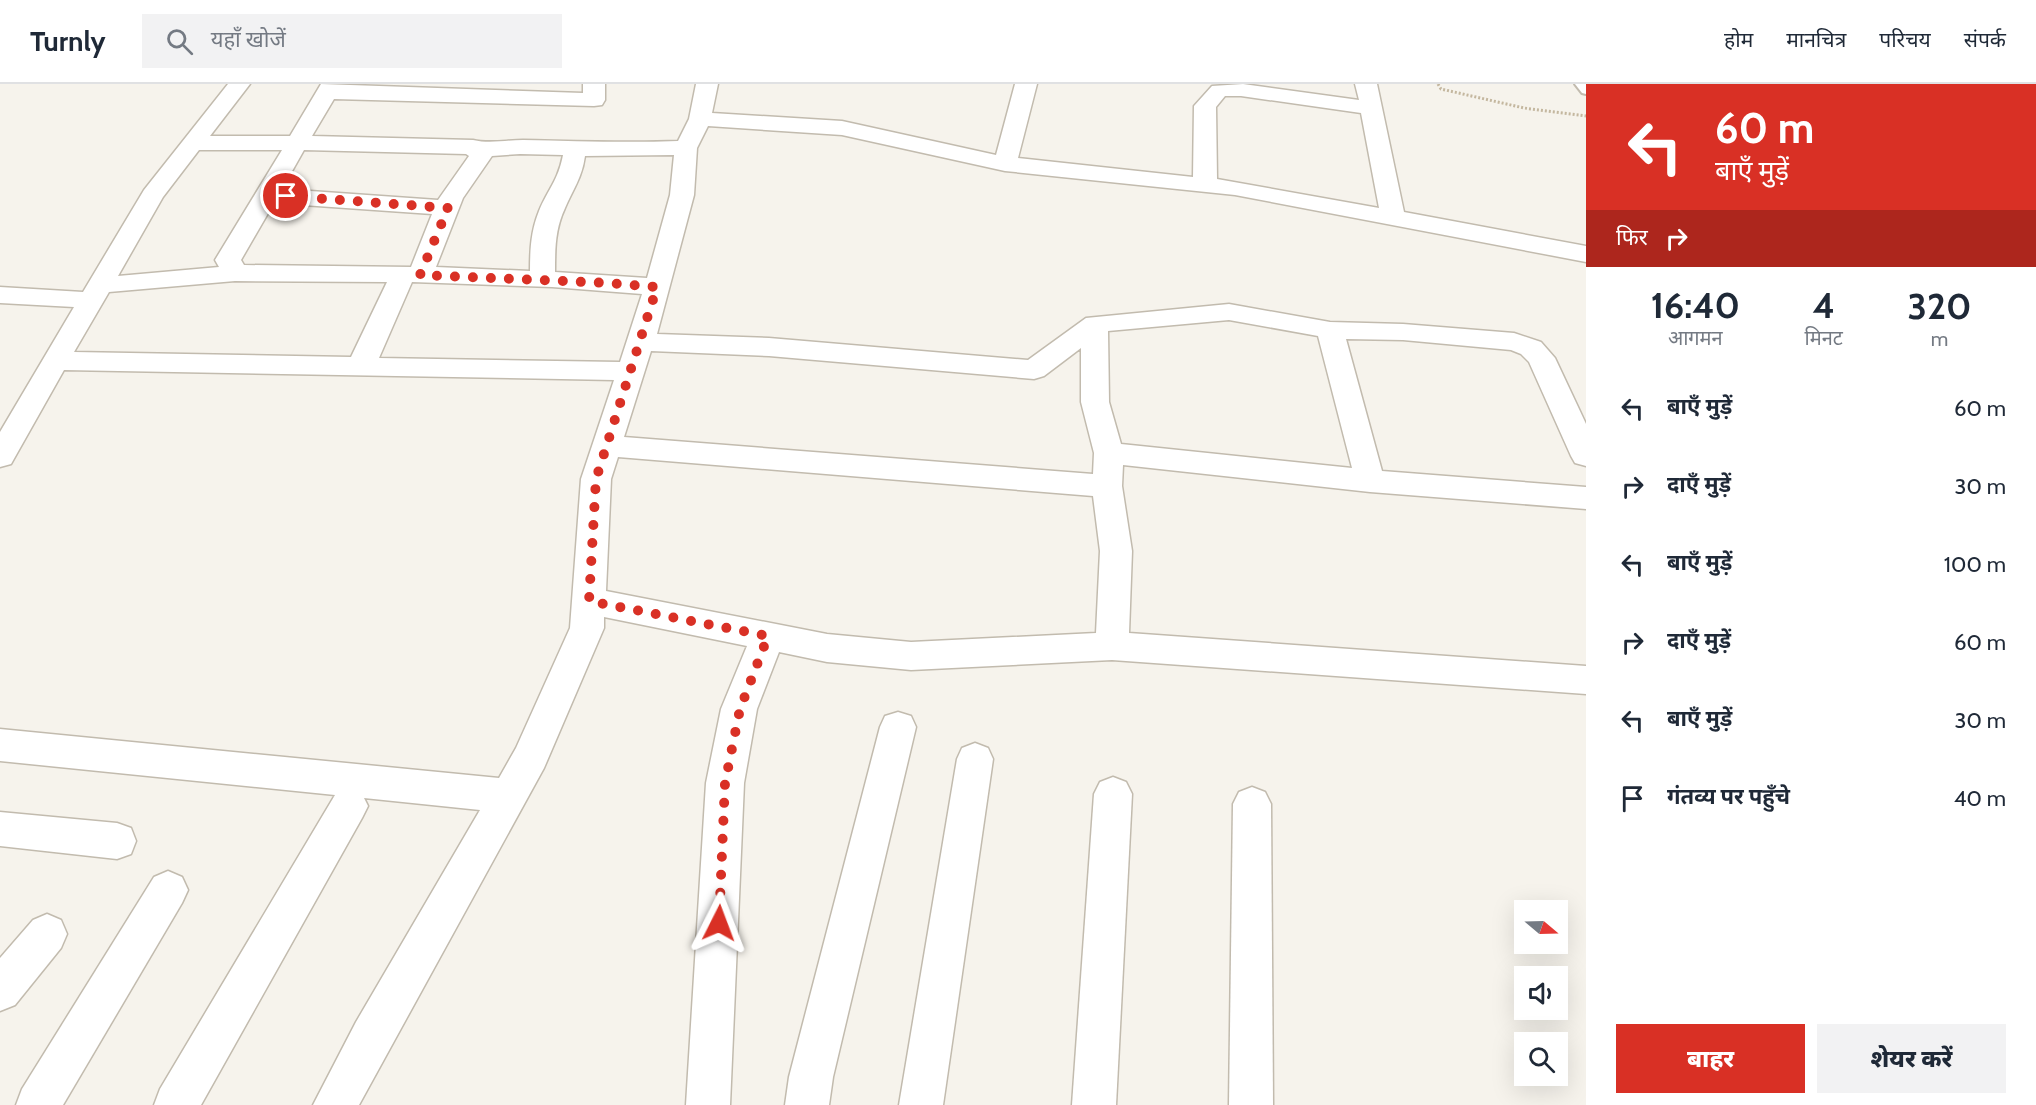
<!DOCTYPE html>
<html lang="hi">
<head>
<meta charset="utf-8">
<style>
	:root { --surface:#fff; --page:#f2f2f3; --text:#1f2937; --muted:#747a83; --line:#e0e1e3; --accent:#d93025 }
	body { margin:0; font-family:Cabin,"Noto Sans Devanagari",sans-serif; background:var(--page); color:var(--text); height:100vh; display:flex; flex-direction:column; font-size:22px; white-space:nowrap }
	* { box-sizing:border-box; margin:0 }
	p { font-size:20px; color:var(--muted) }
	.icon { flex:none; width:33px; height:33px; fill:none; stroke:currentColor; stroke-width:2; stroke-linecap:round; stroke-linejoin:round }
	.map { position:relative; flex:1; overflow:hidden }
	.details { display:flex; flex-direction:column; background:var(--surface); width:450px }
	.details>* { flex:none }
	.banner { background:#d93025; color:#fff; overflow:hidden }
	.needle { width:39px; rotate:109deg }
	.fabs { position:absolute; left:1514px; top:816px; display:grid; gap:12px }
	.fabs a { display:grid; place-items:center; width:54px; height:54px; border-radius:0px; background:var(--surface); box-shadow:0 6px 24px #0002; font-size:30px }
	.pin { position:absolute; display:grid; place-items:center; width:51px; height:51px; color:#fff; margin:-26px; border:3px solid #fff; border-radius:50%; box-shadow:0 2px 6px #0007 }
	.me { position:absolute; width:66px; margin:-33px; rotate:3deg; stroke-linejoin:round; filter:drop-shadow(0 0 4px #0008) }
	.turn { display:flex; align-items:center; gap:21px; height:126px; padding:0 30px; font-size:27px }
	.turn .icon { width:78px; height:78px; stroke-width:2.5 }
	.turn b { display:block; font-size:42px; line-height:51px }
	.then { display:flex; align-items:center; height:57px; padding:0 30px; background:#0003; gap:12px; font-size:22px }
	.eta { display:flex; justify-content:space-evenly; align-items:center; height:102px; text-align:center }
	.eta b { font-size:36px; font-weight:800; line-height:42px }
	.cta { display:flex; gap:12px; margin-top:auto; padding:12px 30px }
	.cta a { flex:1; height:69px; border-radius:0px; background:var(--accent); color:#fff; font-size:24px; font-weight:800; line-height:69px; text-align:center }
	.cta a+a { background:var(--page); color:var(--text) }
	ul { padding:0; list-style:none }
	li { display:flex; align-items:center; gap:18px; height:78px; padding:0 30px }
	li div { flex:1 }
	li b { display:block; font-size:22px }
	li em { font-style:normal }
	header { display:flex; align-items:center; gap:36px; box-sizing:border-box; height:84px; padding:0 30px; background:var(--surface); border-bottom:2px solid var(--line) }
	header strong { font-size:28px }
	nav { display:flex; gap:33px; margin-inline-start:auto; font-size:21px }
	.search { width:420px; height:54px; background:var(--page); display:flex; align-items:center; gap:15px; box-sizing:border-box; padding:0 21px; border-radius:0px; color:var(--muted); font-size:22px }
	main { display:flex; flex:1; min-height:0 }
	.map>svg:first-child { display:block }
	.lines { fill:none; stroke-linecap:round; stroke-linejoin:round }
	.service-casing { stroke:#c2bbae; stroke-width:4 }
	.minor-casing { stroke:#c2bbae; stroke-width:3 }
	.path { stroke:#c4b79f; stroke-width:3; stroke-dasharray:2 2; stroke-linecap:butt }
	.service { fill:#fff; fill-rule:evenodd }
	.minor { fill:#fff; fill-rule:evenodd }
	.route { stroke:#d93025; stroke-width:10; stroke-dasharray:0 18 }
</style>
</head>
<body>
<header>
<strong>Turnly</strong>
<div class="search"><svg class="icon" aria-label="search" viewBox="0 0 24 24"><circle cx="10" cy="10" r="6"/><path d="M15 15l6 6"/></svg>यहाँ खोजें</div>
<nav><a>होम</a><a>मानचित्र</a><a>परिचय</a><a>संपर्क</a></nav>
</header>
<main>
<div class="map">
<svg width="1586" height="1021" viewBox="0 0 1586 1021">
	<rect width="100%" height="100%" fill="#f6f3ec"/>
	<g class="lines">
		<defs>
			<polygon id="service" points="1575,0 1586,0 1586,10 1582,9"/>
			<g id="minor">
				<path d="M228 0H250L210 52H290L321 0 583 9V0H605V16L602 21 594 22 334 15 312 52 473 56C490 60 506 56 523 56 575 57 626 59 678 57L689 35 696 0H718L712 29 842 37 996 71 1015 0H1037L1018 74 1193 93 1194 22 1212 2 1243 0 1359 16 1355 0H1377L1404 128 1586 162V178L1235 111 1005 87 842 51 708 42 697 64 694 111 657 250 769 254 1028 276 1086 234 1229 220 1330 238 1403 240 1514 249 1541 258 1555 274 1586 340V382L1575 379 1571 372 1529 278 1521 270 1511 266 1403 256 1346 255 1382 387 1586 403V425L1370 408 1123 381 1122 402 1132 467 1129 549 1586 582V610L1112 576 911 586 827 578 779 568 757 625 744 699 730 1021H686L706 699 721 625 747 562 604 533V544L544 684 359 1021H313L356 938 480 726 364 714 368 722 362 734 201 1021H154L160 1005 335 711 0 677V645L499 694 516 664 570 544 581 395 614 296 64 286 11 380 0 383V348L74 223 0 219V203L83 208 144 106ZM1225 12H1241L1361 29 1379 124 1217 95 1216 23ZM199 66H282L215 176 219 183 118 192 163 113ZM304 66 466 70 469 72 438 116 282 105ZM520 70 563 71C558 97 548 105 539 127 531 147 530 165 530 187L436 183 463 114 492 72ZM674 71 670 111 647 194 555 188C555 165 555 145 565 124 573 105 582 94 585 72ZM274 119 432 130 411 183 244 181 241 176ZM235 197 387 198 351 273 74 268 109 208ZM412 198 552 203 642 210 620 278 379 274ZM1229 236 1318 252 1352 384 1121 360 1109 318 1108 247ZM1081 264V318L1094 369 1093 390 624 353 651 267 769 272 1034 295 1044 292ZM618 373 1093 412 1100 467 1096 549 911 558 827 550 606 507 611 395Z"/>
				<polygon points="898,628 911,632 916,643 833,993 829,1021 785,1021 789,993 880,643 885,632"/>
				<polygon points="975,659 988,664 993,675 943,1021 899,1021 957,675 962,664"/>
				<polygon points="1113,693 1126,698 1132,710 1116,1021 1072,1021 1094,710 1100,698"/>
				<polygon points="1252,703 1265,708 1271,720 1273,1021 1229,1021 1233,720 1239,708"/>
				<polygon points="0,728 117,739 131,744 136,757 131,770 117,775 0,762"/>
				<polygon points="168,787 182,793 188,806 182,819 63,1021 16,1021 22,1005 154,793"/>
				<polygon points="47,830 61,836 67,850 61,864 15,921 0,927 0,874 33,836"/>
			</g>
		</defs>
		<use href="#service" class="service-casing"/>
		<use href="#minor" class="minor-casing"/>
		<polyline class="path" points="1438,0 1441,5 1524,24 1586,32"/>
		<use href="#service" class="service"/>
		<use href="#minor" class="minor"/>
	</g>
	<g class="lines">
		<polyline class="route" points="286,112 448,124 420,191 608,199 657,203 596,395 589,517 768,552 740,625 725,699 719,839"/>
	</g>
</svg>
<div class="fabs">
<a><svg class="needle" viewBox="-14 -14 28 28"><path d="M0-13l5 13h-10z" fill="#e53935"/><path d="M0 13l5-13h-10z" fill="#747a83"/></svg></a>
<a><svg class="icon" aria-label="sound" viewBox="0 0 24 24"><path d="M4 9h4l5-4v14l-5-4H4zM17 9q2 3 0 6"/></svg></a>
<a><svg class="icon" aria-label="search" viewBox="0 0 24 24"><circle cx="10" cy="10" r="6"/><path d="M15 15l6 6"/></svg></a>
</div>
<div class="pin" style="left:286px;top:112px;background:#d93025"><svg class="icon" aria-label="arrive" viewBox="0 0 24 24"><path d="M6 21V4h12l-3 4 3 4H6"/></svg></div>
<svg class="me" style="left:719px;top:839px" viewBox="-20 -20 40 40"><path d="M0-17L14 15 0 8-14 15z" fill="#d93025" stroke="#fff" stroke-width="4"/></svg>
</div>
<section class="details">
<div class="banner">
<div class="turn"><svg class="icon" aria-label="left" viewBox="0 0 24 24"><path d="M17 20v-9H6M10 6l-5 5 5 5"/></svg><div><b>60 m</b>बाएँ मुड़ें</div></div>
<div class="then">फिर<svg class="icon" aria-label="right" viewBox="0 0 24 24"><path d="M7 20v-9h11M14 6l5 5-5 5"/></svg></div>
</div>
<div class="eta">
<div><b>16:40</b><p>आगमन</p></div>
<div><b>4</b><p>मिनट</p></div>
<div><b>320</b><p>m</p></div>
</div>
<ul>
<li><svg class="icon" aria-label="left" viewBox="0 0 24 24"><path d="M17 20v-9H6M10 6l-5 5 5 5"/></svg><div><b>बाएँ मुड़ें</b></div><em>60 m</em></li>
<li><svg class="icon" aria-label="right" viewBox="0 0 24 24"><path d="M7 20v-9h11M14 6l5 5-5 5"/></svg><div><b>दाएँ मुड़ें</b></div><em>30 m</em></li>
<li><svg class="icon" aria-label="left" viewBox="0 0 24 24"><path d="M17 20v-9H6M10 6l-5 5 5 5"/></svg><div><b>बाएँ मुड़ें</b></div><em>100 m</em></li>
<li><svg class="icon" aria-label="right" viewBox="0 0 24 24"><path d="M7 20v-9h11M14 6l5 5-5 5"/></svg><div><b>दाएँ मुड़ें</b></div><em>60 m</em></li>
<li><svg class="icon" aria-label="left" viewBox="0 0 24 24"><path d="M17 20v-9H6M10 6l-5 5 5 5"/></svg><div><b>बाएँ मुड़ें</b></div><em>30 m</em></li>
<li><svg class="icon" aria-label="arrive" viewBox="0 0 24 24"><path d="M6 21V4h12l-3 4 3 4H6"/></svg><div><b>गंतव्य पर पहुँचे</b></div><em>40 m</em></li>
</ul>
<div class="cta"><a>बाहर</a><a>शेयर करें</a></div>
</section>
</main>
</body>
</html>
